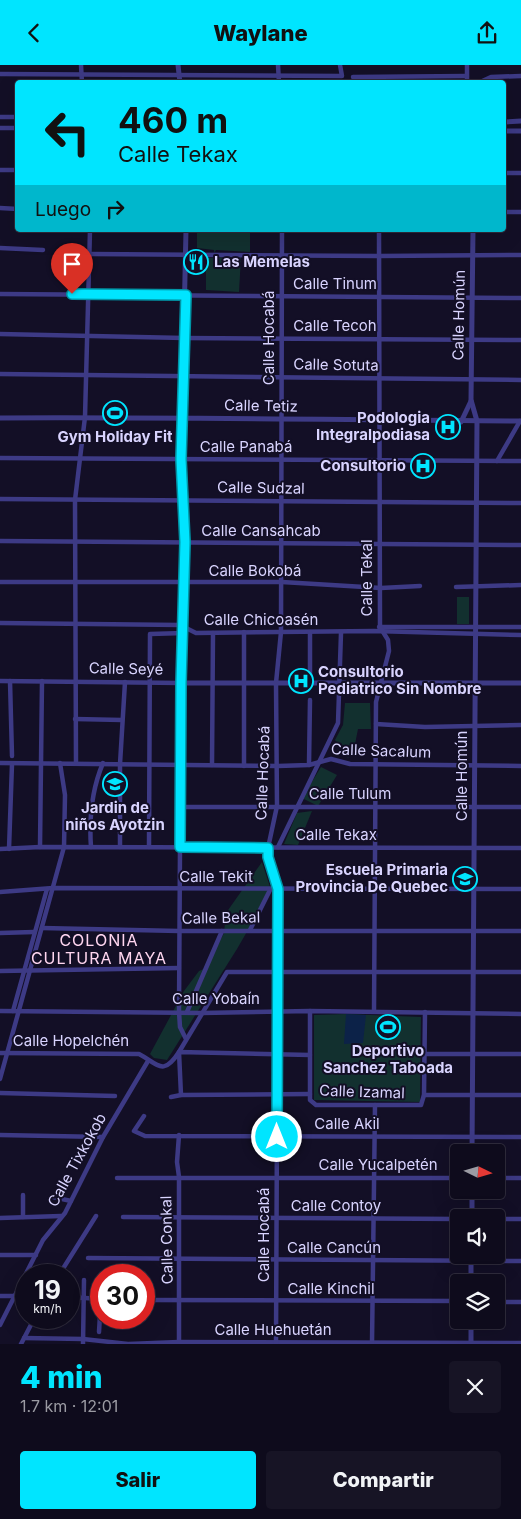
<!DOCTYPE html>
<html lang="es">
<head>
<meta charset="utf-8">
<style>
	:root { --surface:#0e0b1c; --page:#171425; --text:#f1f3f6; --muted:#9b9ba3; --line:#2e2b3b; --accent:#00e5ff }
	body { margin:0; font-family:Inter,sans-serif; background:var(--page); color:var(--text); height:100vh; display:flex; flex-direction:column; font-size:19px; white-space:nowrap }
	* { box-sizing:border-box; margin:0 }
	p { font-size:16px; color:var(--muted) }
	.icon { flex:none; width:28px; height:28px; fill:none; stroke:currentColor; stroke-width:2; stroke-linecap:round; stroke-linejoin:round }
	.map { position:relative; height:1279px; overflow:hidden }
	.panel { display:flex; flex-direction:column; background:var(--surface); flex:1 }
	.panel>* { flex:none }
	.banner { position:absolute; left:15px; top:15px; width:491px; height:152px; border-radius:5px; box-shadow:0 5px 20px #0002,0 0 0 1px var(--line); background:#00e5ff; color:#111; overflow:hidden }
	.needle { width:32px; rotate:95deg }
	.buttons { position:absolute; left:450px; top:1079px; display:grid; gap:10px }
	.buttons a { display:grid; place-items:center; width:55px; height:55px; border-radius:5px; background:var(--surface); box-shadow:0 5px 20px #0002,0 0 0 1px var(--line); font-size:25px }
	.speed { position:absolute; left:15px; top:1199px; display:flex; gap:10px; font-size:25px; font-weight:700; text-align:center }
	.speed>* { display:grid; place-content:center; width:65px; height:65px; border-radius:50%; background:var(--surface); box-shadow:0 5px 20px #0002,0 0 0 1px var(--line); line-height:1 }
	.speed small { font-size:12px; font-weight:400 }
	.speed .limit { border:8px solid #d22; background:#fff; color:#111 }
	.pin { position:absolute; display:grid; place-items:center; width:42px; height:42px; color:#fff; margin:-51px -21px; border-radius:50% 50% 50% 0; rotate:-45deg; box-shadow:0 0 5px #0007 }
	.pin .icon { rotate:45deg }
	.me { position:absolute; width:55px; margin:-28px; rotate:0deg; stroke-linejoin:round; filter:drop-shadow(0 0 4px #0008) }
	.turn { display:flex; align-items:center; gap:18px; height:105px; padding:0 20px; font-size:22px }
	.turn .icon { width:65px; height:65px; stroke-width:2.5 }
	.turn b { display:block; font-size:35px; line-height:42px }
	.then { display:flex; align-items:center; height:48px; padding:0 20px; background:#0003; gap:10px; font-size:19px }
	.round { display:grid; place-items:center; flex:none; width:52px; height:52px; border-radius:5px; background:var(--page) }
	.headline { display:flex; align-items:center; justify-content:space-between; height:85px; padding:0 20px }
	h1 { font-size:30px; font-weight:800; line-height:38px; color:var(--accent) }
	.primary-button { display:flex; gap:10px; margin-top:auto; padding:10px 20px }
	.primary-button a { flex:1; height:58px; border-radius:5px; background:var(--accent); color:#111; font-size:20px; font-weight:800; line-height:58px; text-align:center }
	.primary-button a+a { background:var(--page); color:var(--text) }
	header { display:flex; justify-content:space-between; align-items:center; height:65px; padding:0 20px; background:var(--accent); color:#111; font-size:22px; font-weight:800 }
	.map>svg:first-child { display:block }
	.green { fill:#12302f }
	.water { fill:#0c2248 }
	.lines { fill:none; stroke-linecap:round; stroke-linejoin:round }
	.minor { stroke:#3d3a85; stroke-width:4.5 }
	.tertiary { stroke:#3d3a85; stroke-width:5 }
	.route-casing { stroke:#0095a6; stroke-width:12 }
	.route { stroke:#00e5ff; stroke-width:9 }
	.labels { text-anchor:middle; stroke-width:4; stroke-linejoin:round; paint-order:stroke }
	.poi-label { font-size:15px; font-weight:bold; fill:#d9d4ff; stroke:#130f26; text-anchor:end }
	.street-label { font-size:15px; fill:#d9d4ff; stroke:#130f26 }
	.neighbourhood-label { font-size:16px; letter-spacing:1px; fill:#ffd6f0; stroke:#130f26 }
</style>
</head>
<body>
<header><svg class="icon" aria-label="back" viewBox="0 0 24 24"><path d="M15 5l-7 7 7 7"/></svg>Waylane<svg class="icon" aria-label="share" viewBox="0 0 24 24"><path d="M12 15V3M7 8l5-5 5 5M5 13v7h14v-7"/></svg></header>
<div class="map">
<svg width="521" height="1279" viewBox="0 0 521 1279">
	<rect width="100%" height="100%" fill="#130f26"/>
	<g class="green">
		<polygon points="197,165 250,165 250,187 216,185 214,188 214,185 197,183"/>
		<polygon points="241,192 239,227 206,225 206,193"/>
		<rect x="457" y="532" width="12" height="27"/>
		<polygon points="345,638 370,638 371,664 358,664 355,679 348,693 335,675 343,660"/>
		<polygon points="321,702 337,710 318,741 302,733"/>
		<polygon points="312,746 298,780 284,779 297,748"/>
		<polygon points="262,797 271,825 237,884 167,995 154,993 150,989 184,926 199,906 206,903 224,868 226,848"/>
		<polygon points="346,949 421,952 420,1037 314,1035 314,950"/>
	</g>
	<polygon class="water" points="346,949 366,950 363,978 344,979"/>
	<g class="lines">
		<g class="minor">
			<polyline points="81,0 82,18"/>
			<polyline points="278,0 279,18"/>
			<polyline points="0,9 342,11 340,0"/>
			<polyline points="353,12 467,11"/>
			<polyline points="467,18 467,0"/>
			<polyline points="478,18 491,12 521,11"/>
			<polyline points="0,52 18,52"/>
			<polyline points="0,63 18,63"/>
			<polyline points="0,105 18,105"/>
			<polyline points="504,108 521,108"/>
			<polyline points="0,143 18,144"/>
			<polyline points="504,147 521,147"/>
			<polyline points="0,183 43,185"/>
			<polyline points="91,189 378,191 521,190"/>
			<polyline points="0,229 521,233"/>
			<polyline points="0,269 184,273 521,275"/>
			<polyline points="0,309 521,315"/>
			<polyline points="0,393 521,396"/>
			<polyline points="497,396 520,356"/>
			<polyline points="0,434 521,438"/>
			<polyline points="0,476 521,480"/>
			<polyline points="0,517 282,517 381,523 420,521"/>
			<polyline points="456,522 521,520"/>
			<polyline points="0,558 180,560 196,568 374,566 521,570"/>
			<polyline points="379,562 521,562"/>
			<polyline points="244,567 244,701"/>
			<polyline points="0,616 181,618 179,947 180,962 186,974"/>
			<polyline points="10,616 12,691"/>
			<polyline points="310,618 310,567"/>
			<polyline points="75,654 122,655"/>
			<polyline points="376,659 425,662 521,660"/>
			<polyline points="0,698 278,701 309,700 331,694 350,699 521,701"/>
			<polyline points="76,698 75,435 85,352 90,165"/>
			<polyline points="212,700 213,568"/>
			<polyline points="309,700 310,635"/>
			<polyline points="180,742 521,742"/>
			<polyline points="40,782 42,616"/>
			<path d="M91 782C89 754 92 724 103 698"/>
			<polyline points="120,782 120,699 125,617"/>
			<polyline points="149,782 150,569 184,568"/>
			<polyline points="278,782 338,658 341,568"/>
			<polyline points="0,784 40,782 521,783"/>
			<polyline points="9,784 12,699"/>
			<polyline points="0,827 53,823 521,824"/>
			<polyline points="42,863 179,866 521,866"/>
			<polyline points="250,865 270,825"/>
			<polyline points="0,868 34,867"/>
			<polyline points="0,906 179,903"/>
			<polyline points="0,946 202,948 310,946 521,949"/>
			<polyline points="13,946 47,824"/>
			<polyline points="310,946 310,1035 316,1040 421,1040 424,1030 425,947"/>
			<polyline points="374,946 376,637 389,586 388,575 380,562 379,165"/>
			<polyline points="187,947 222,866"/>
			<path d="M0 988 139 989C158 999 163 1012 179 987L310 990"/>
			<polyline points="424,989 521,989"/>
			<polyline points="0,1014 64,782 65,730 60,698"/>
			<polyline points="0,1028 115,1031"/>
			<polyline points="181,1030 179,987 227,907 521,907"/>
			<polyline points="424,1030 521,1030"/>
			<polyline points="171,1032 181,1030 310,1029"/>
			<polyline points="144,1051 134,1066 145,1071 521,1072"/>
			<polyline points="0,1070 103,1072"/>
			<polyline points="179,1070 177,1097 179,1112 179,1279"/>
			<polyline points="117,1113 459,1113"/>
			<polyline points="496,1113 521,1113"/>
			<polyline points="23,1130 23,1152"/>
			<polyline points="53,1132 71,1136"/>
			<polyline points="123,1152 459,1154"/>
			<polyline points="0,1153 61,1151"/>
			<polyline points="496,1154 521,1154"/>
			<polyline points="0,1190 36,1190"/>
			<polyline points="88,1193 521,1196"/>
			<polyline points="59,1210 96,1151"/>
			<polyline points="0,1231 26,1231"/>
			<polyline points="69,1232 101,1234"/>
			<polyline points="144,1235 459,1236"/>
			<polyline points="496,1237 521,1237"/>
			<polyline points="0,1260 43,1175 65,1148 103,1072 148,996"/>
			<polyline points="99,1267 101,1233"/>
			<polyline points="24,1273 83,1274 128,1279 179,1277 521,1278"/>
			<polyline points="21,1279 35,1252"/>
			<polyline points="83,1279 84,1215"/>
			<polyline points="276,1279 278,824 268,792 268,783 277,741 276,618 281,567 282,165"/>
			<polyline points="372,1279 375,1040"/>
		</g>
		<g class="tertiary">
			<polyline points="178,0 180,18"/>
			<polyline points="504,57 521,56"/>
			<polyline points="504,66 521,66"/>
			<polyline points="186,165 181,394 185,477 181,618 521,618"/>
			<path d="M0 353C174 352 347 355 521 356"/>
			<polyline points="461,357 471,336"/>
			<polyline points="472,1088 477,356 471,335 473,165"/>
			<polyline points="472,1152 472,1125"/>
			<polyline points="471,1218 471,1190"/>
			<polyline points="471,1279 471,1255"/>
		</g>
	</g>
	<g class="lines">
		<defs>
			<polyline id="route" points="72,229 186,230 181,394 185,477 181,618 180,782 268,783 268,792 278,824 277,1072"/>
		</defs>
		<use href="#route" class="route-casing"/>
		<use href="#route" class="route"/>
	</g>
	<defs>
		<symbol id="restaurant-ring" viewBox="-11 -11 22 22"><circle r="9.5" fill="#130f26" stroke="#00e5ff" stroke-width="1.5"/><path d="M-5-6h1v4h1v-4h1v4h1v-4h1v5L-1.5 .5V6h-2V.5L-5-1ZM5-6V6H3V1.5H1.5Q1.5-4 5-6Z" fill="#00e5ff"/></symbol>
		<symbol id="stadium-ring" viewBox="-11 -11 22 22"><circle r="9.5" fill="#130f26" stroke="#00e5ff" stroke-width="1.5"/><path d="M0-5a6.5 5 0 1 0 0 10a6.5 5 0 1 0 0-10ZM-3.5-1.8h7v3.6h-7Z" fill="#00e5ff"/></symbol>
		<symbol id="hospital-ring" viewBox="-11 -11 22 22"><circle r="9.5" fill="#130f26" stroke="#00e5ff" stroke-width="1.5"/><path d="M-5-5h3v3.5h4V-5h3V5h-3V1.5h-4V5h-3Z" fill="#00e5ff"/></symbol>
		<symbol id="school-ring" viewBox="-11 -11 22 22"><circle r="9.5" fill="#130f26" stroke="#00e5ff" stroke-width="1.5"/><path d="M0-5L7-2L0 1L-7-2ZM-4 1L0 2.5L4 1V4Q0 6-4 4Z" fill="#00e5ff"/></symbol>
	</defs>
	<g fill-rule="evenodd">
		<use href="#restaurant-ring" x="182" y="183" width="28" height="28"/>
		<use href="#stadium-ring" x="101" y="334" width="28" height="28"/>
		<use href="#hospital-ring" x="434" y="348" width="28" height="28"/>
		<use href="#hospital-ring" x="409" y="387" width="28" height="28"/>
		<use href="#hospital-ring" x="287" y="602" width="28" height="28"/>
		<use href="#school-ring" x="101" y="705" width="28" height="28"/>
		<use href="#school-ring" x="451" y="800" width="28" height="28"/>
		<use href="#stadium-ring" x="374" y="948" width="28" height="28"/>
	</g>
	<g class="labels">
		<g class="poi-label">
			<text x="214" y="202" text-anchor="start">Las Memelas</text>
			<text x="430" y="358">Podologia<tspan x="430" dy="17">Integralpodiasa</tspan></text>
			<text x="115" y="377" text-anchor="middle">Gym Holiday Fit</text>
			<text x="406" y="406">Consultorio</text>
			<text x="318" y="612" text-anchor="start">Consultorio<tspan x="318" dy="17">Pediatrico Sin Nombre</tspan></text>
			<text x="115" y="748" text-anchor="middle">Jardin de<tspan x="115" dy="17">niños Ayotzin</tspan></text>
			<text x="448" y="810">Escuela Primaria<tspan x="448" dy="17">Provincia De Quebec</tspan></text>
			<text x="388" y="991" text-anchor="middle">Deportivo<tspan x="388" dy="17">Sanchez Taboada</tspan></text>
		</g>
		<g class="street-label">
			<text x="335" y="224">Calle Tinum</text>
			<text transform="translate(459 250) rotate(-89)" y="5">Calle Homún</text>
			<text x="335" y="266">Calle Tecoh</text>
			<text transform="translate(269 273) rotate(-90)" y="5">Calle Hocabá</text>
			<text transform="translate(336 300) rotate(1)" y="5">Calle Sotuta</text>
			<text transform="translate(261 341) rotate(1)" y="5">Calle Tetiz</text>
			<text x="246" y="387">Calle Panabá</text>
			<text transform="translate(261 423) rotate(1)" y="5">Calle Sudzal</text>
			<text x="261" y="471">Calle Cansahcab</text>
			<text x="255" y="511">Calle Bokobá</text>
			<text transform="translate(367 513) rotate(-90)" y="5">Calle Tekal</text>
			<text x="261" y="560">Calle Chicoasén</text>
			<text transform="translate(126 604) rotate(1)" y="5">Calle Seyé</text>
			<text transform="translate(381 686) rotate(2)" y="5">Calle Sacalum</text>
			<text transform="translate(263 708) rotate(-88)" y="5">Calle Hocabá</text>
			<text transform="translate(462 711) rotate(-90)" y="5">Calle Homún</text>
			<text x="350" y="734">Calle Tulum</text>
			<text x="336" y="775">Calle Tekax</text>
			<text x="216" y="817">Calle Tekit</text>
			<text transform="translate(221 853) rotate(-1)" y="5">Calle Bekal</text>
			<text x="216" y="939">Calle Yobaín</text>
			<text x="71" y="981">Calle Hopelchén</text>
			<text transform="translate(362 1027) rotate(2)" y="5">Calle Izamal</text>
			<text x="347" y="1064">Calle Akil</text>
			<text transform="translate(77 1095) rotate(-61)" y="5">Calle Tixkokob</text>
			<text x="378" y="1105">Calle Yucalpetén</text>
			<text x="336" y="1146">Calle Contoy</text>
			<text transform="translate(264 1170) rotate(-90)" y="5">Calle Hocabá</text>
			<text transform="translate(167 1175) rotate(-91)" y="5">Calle Conkal</text>
			<text x="334" y="1188">Calle Cancún</text>
			<text x="331" y="1229">Calle Kinchil</text>
			<text x="273" y="1270">Calle Huehuetán</text>
		</g>
		<g class="neighbourhood-label">
			<text x="99" y="881">COLONIA<tspan x="99" dy="18">CULTURA MAYA</tspan></text>
		</g>
	</g>
</svg>
<div class="buttons">
<a><svg class="needle" viewBox="-14 -14 28 28"><path d="M0-13l5 13h-10z" fill="#e53935"/><path d="M0 13l5-13h-10z" fill="#9b9ba3"/></svg></a>
<a><svg class="icon" aria-label="sound" viewBox="0 0 24 24"><path d="M4 9h4l5-4v14l-5-4H4zM17 9q2 3 0 6"/></svg></a>
<a><svg class="icon" aria-label="layers" viewBox="0 0 24 24"><path d="M12 4l9 5-9 5-9-5zM3 14l9 5 9-5"/></svg></a>
</div>
<div class="speed"><div>19<small>km/h</small></div><div class="limit">30</div></div>
<div class="pin" style="left:72px;top:229px;background:#d93025"><svg class="icon" aria-label="arrive" viewBox="0 0 24 24"><path d="M6 21V4h12l-3 4 3 4H6"/></svg></div>
<svg class="me" style="left:277px;top:1072px" viewBox="-20 -20 40 40"><circle r="17" fill="#00e5ff" stroke="#fff" stroke-width="3"/><path d="M0-11L8 9 0 5-8 9z" fill="#fff"/></svg>
<div class="banner">
<div class="turn"><svg class="icon" aria-label="left" viewBox="0 0 24 24"><path d="M17 20v-9H6M10 6l-5 5 5 5"/></svg><div><b>460 m</b>Calle Tekax</div></div>
<div class="then">Luego<svg class="icon" aria-label="right" viewBox="0 0 24 24"><path d="M7 20v-9h11M14 6l5 5-5 5"/></svg></div>
</div>
</div>
<section class="panel">
<div class="headline"><div><h1>4 min</h1><p>1.7 km · 12:01</p></div><a class="round"><svg class="icon" aria-label="close" viewBox="0 0 24 24"><path d="M6 6l12 12M18 6L6 18"/></svg></a></div>
<div class="primary-button"><a>Salir</a><a>Compartir</a></div>
</section>
</body>
</html>
